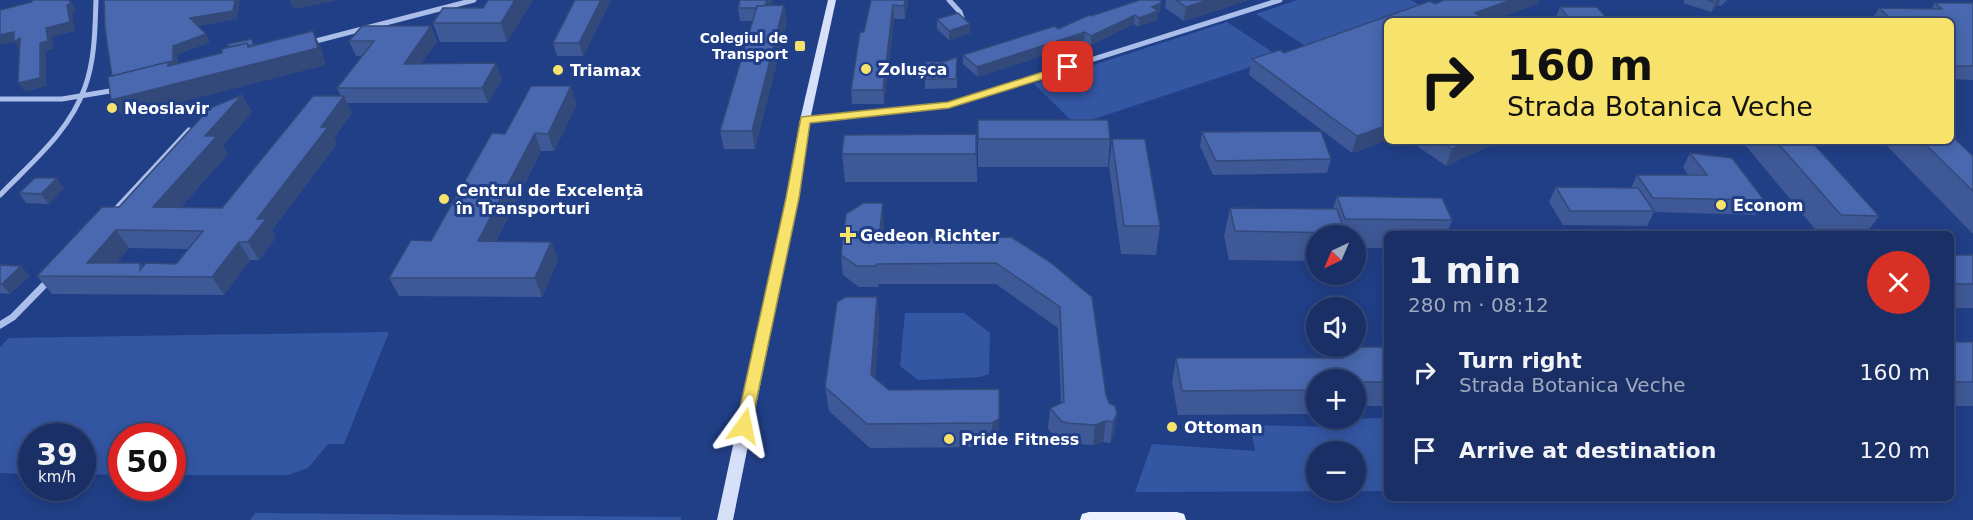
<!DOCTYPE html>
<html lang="en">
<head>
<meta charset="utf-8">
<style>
	:root { --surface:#192f65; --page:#263b6e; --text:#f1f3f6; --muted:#9fa9bf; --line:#374a79 }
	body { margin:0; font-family:"DejaVu Sans",sans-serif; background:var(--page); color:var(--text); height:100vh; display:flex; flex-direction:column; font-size:22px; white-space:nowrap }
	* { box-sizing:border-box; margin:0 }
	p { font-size:20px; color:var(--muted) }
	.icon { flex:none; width:33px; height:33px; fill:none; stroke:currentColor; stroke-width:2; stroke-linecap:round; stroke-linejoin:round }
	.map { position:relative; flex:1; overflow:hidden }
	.details { position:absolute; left:1384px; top:231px; width:570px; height:270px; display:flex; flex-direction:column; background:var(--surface); border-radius:9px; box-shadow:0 3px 15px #0003,0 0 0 2px var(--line) }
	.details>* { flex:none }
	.hud { position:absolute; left:1384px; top:18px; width:570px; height:126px; border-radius:9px; box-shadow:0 3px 15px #0003,0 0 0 2px var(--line); background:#f7e36c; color:#111; overflow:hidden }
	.needle { width:39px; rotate:224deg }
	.buttons { position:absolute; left:1306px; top:225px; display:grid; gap:12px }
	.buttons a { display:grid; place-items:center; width:60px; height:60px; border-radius:50%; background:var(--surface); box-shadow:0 3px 15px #0003,0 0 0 2px var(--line); font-size:30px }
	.speed { position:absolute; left:18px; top:423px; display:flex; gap:12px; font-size:30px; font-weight:700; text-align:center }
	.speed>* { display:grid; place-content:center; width:78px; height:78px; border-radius:50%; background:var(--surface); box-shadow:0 3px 15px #0003,0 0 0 2px var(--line); line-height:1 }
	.speed small { font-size:15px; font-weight:400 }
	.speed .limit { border:9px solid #d22; background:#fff; color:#111 }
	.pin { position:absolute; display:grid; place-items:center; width:51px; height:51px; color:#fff; margin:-26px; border-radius:12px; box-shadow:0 3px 9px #0006 }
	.me { position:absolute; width:66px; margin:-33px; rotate:12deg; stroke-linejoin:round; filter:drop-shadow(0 0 4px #0008) }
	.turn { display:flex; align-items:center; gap:21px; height:126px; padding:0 24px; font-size:27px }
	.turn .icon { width:78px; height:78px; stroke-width:2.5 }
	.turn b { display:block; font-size:42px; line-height:51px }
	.round { display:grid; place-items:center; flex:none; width:63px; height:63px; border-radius:32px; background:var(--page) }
	.summary { display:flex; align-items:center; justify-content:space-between; height:102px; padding:0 24px }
	h1 { font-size:36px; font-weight:800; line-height:45px }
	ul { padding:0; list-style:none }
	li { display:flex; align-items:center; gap:18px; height:78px; padding:0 24px }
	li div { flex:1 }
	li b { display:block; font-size:22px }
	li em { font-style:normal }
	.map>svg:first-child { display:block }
	.green { fill:#3457a4; fill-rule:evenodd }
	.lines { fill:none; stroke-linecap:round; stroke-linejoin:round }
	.minor-far1 { stroke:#abbeea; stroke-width:5 }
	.minor { stroke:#abbeea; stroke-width:7 }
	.secondary { fill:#d6e0f8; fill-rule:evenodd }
	.primary { fill:#eef2fe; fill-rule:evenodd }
	.wall { fill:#3f5996; fill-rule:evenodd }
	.shaded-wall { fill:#33497a }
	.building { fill:#4968af; stroke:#33497a; stroke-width:1.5; fill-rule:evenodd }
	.route { fill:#f7e36c; stroke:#a19446; stroke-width:1.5 }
	.poi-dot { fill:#f7e36c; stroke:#213f87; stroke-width:2 }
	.labels { text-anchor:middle; stroke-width:6; stroke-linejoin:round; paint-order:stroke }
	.far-poi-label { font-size:14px; font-weight:bold; fill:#fff; stroke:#213f87; text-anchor:end }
	.poi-label { font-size:16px; font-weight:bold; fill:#fff; stroke:#213f87; text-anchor:start }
</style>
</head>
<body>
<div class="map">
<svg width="1973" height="520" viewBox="0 0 1973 520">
	<rect width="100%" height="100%" fill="#213f87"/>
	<g class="green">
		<polygon points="1297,0 1411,0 1419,5 1307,47 1256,14"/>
		<polygon points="1227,22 1280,57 1076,125 1034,84"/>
		<polygon points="905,313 964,313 990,333 989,374 980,377 918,380 900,366"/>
		<polygon points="389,332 344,444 328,444 308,468 288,475 173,475 172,436 122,436 121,475 83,474 82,436 32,436 31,474 0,473 0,347 9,338"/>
		<path d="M1387 418V491L1135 492 1152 444 1255 451 1250 425 1332 427 1338 419ZM1317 452H1356V490H1317Z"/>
		<polygon points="255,513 681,517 681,520 250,520"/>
	</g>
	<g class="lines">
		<g class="minor-far1">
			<polyline points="949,0 960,12 962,18"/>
			<polyline points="312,42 474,0"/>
			<polyline points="0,99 62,99 116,90"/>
			<polyline points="805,120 949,105 1280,0"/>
			<path d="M0 195C32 162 70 131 85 87 95 59 95 29 96 0"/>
			<polyline points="112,213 189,130"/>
		</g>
		<polyline class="minor" points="0,325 13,317 50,279"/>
		<polygon class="secondary" points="828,0 836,0 810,120 798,198 733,520 717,520 786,198 800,120"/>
		<polygon class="primary" points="1089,512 1177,512 1184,514 1186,520 1080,520 1082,514"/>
	</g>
	<g class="wall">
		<polygon points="488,0 533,0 507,42 440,42 433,23 483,8"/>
		<polygon points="575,0 611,0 583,56 557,56 553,43"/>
		<polygon points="740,0 773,0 771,6 784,5 787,22 755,149 724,149 720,131 753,21 740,21 738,8"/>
		<polygon points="871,0 908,0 905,19 894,19 884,104 852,104 851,90"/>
		<polygon points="1166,0 1249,0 1184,21 1165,8"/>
		<polygon points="1444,0 1539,0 1538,4 1388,21 1388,140 1352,153 1249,75 1252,59 1284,53"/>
		<polygon points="1685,0 1727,0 1721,6 1718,5 1711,12 1683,3"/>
		<polygon points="1935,3 1973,3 1973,80 1952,79 1952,21 1871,21 1879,8 1931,9"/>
		<polygon points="1560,7 1609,21 1554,21"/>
		<polygon points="1160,12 1158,13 1157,20 1138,27 1134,24 1091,45 1084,42 978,77 963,64 963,55 1058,29 1091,16"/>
		<polygon points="937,19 970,33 949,40 937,29"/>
		<path d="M431 26 437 42 421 63 502 79 488 103H347L352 113 334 138 337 144 272 230 276 237 259 260H250L224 295 52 294 37 276 119 207 242 95 252 112 223 145 228 154 181 207 222 208 341 96 337 88 362 56H356L349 41ZM129 248 188 249 176 264 143 267 140 263H116Z"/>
		<polygon points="957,57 957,88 925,89 925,79 943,62"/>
		<polygon points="577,104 554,151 541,151 496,241 551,242 558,260 542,297 399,296 389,278 431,241 505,134"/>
		<polygon points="978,120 1110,139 1108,167 978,167"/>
		<polygon points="1202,132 1331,159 1327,173 1213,175 1200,146"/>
		<polygon points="976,134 977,182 845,182 842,154"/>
		<polygon points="1112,139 1160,226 1156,255 1121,254 1109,166"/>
		<polygon points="1410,141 1501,141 1446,166"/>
		<polygon points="1634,141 1678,141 1677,142 1635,142"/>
		<polygon points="1742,141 1811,141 1879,216 1866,234 1819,234"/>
		<polygon points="1888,141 1952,141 1973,156 1973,234 1886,145"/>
		<polygon points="1690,153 1764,200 1755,215 1654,212 1647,226 1563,225 1549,202 1556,187 1631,188 1637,175 1688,175 1683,167"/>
		<polygon points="64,188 49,204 26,203 19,193"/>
		<polygon points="1337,196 1452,220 1447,234 1388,234 1388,248 1356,248 1356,236 1317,236 1317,261 1229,260 1224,236 1230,208 1333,209"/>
		<polygon points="884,224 883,238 1050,262 1109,403 1117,413 1114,434 1110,443 1103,442 1093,445 1065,443 1060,441 1048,429 1050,408 1061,403 1058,328 996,284 879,284 878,287 859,287 843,275 841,255"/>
		<rect x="1952" y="255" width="21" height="53"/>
		<polygon points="0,265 21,266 29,276 10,294 0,293"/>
		<polygon points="877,297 879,321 875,379 889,390 999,389 999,443 992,447 870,448 829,411 825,387"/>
		<rect x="1952" y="342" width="21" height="64"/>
		<polygon points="1340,347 1388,347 1388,406 1356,406 1356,380 1317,380 1317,414 1178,415 1172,382 1176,358 1336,358"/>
	</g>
	<g class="shaded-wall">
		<polygon points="69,0 71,0 76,12 72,13 75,31 52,37 54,49 46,51 46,86 25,92 18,83 40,43 46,28"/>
		<polygon points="235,0 240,0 237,19 195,27 190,18"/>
		<polygon points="289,0 334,0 335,1 294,9"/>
		<polygon points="515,0 533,0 507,42 501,23"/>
		<polygon points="601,0 611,0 583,56 579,43"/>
		<polygon points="767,0 773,0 767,21 765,8"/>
		<polygon points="905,0 908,0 905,19 904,6"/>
		<polygon points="1208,0 1249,0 1184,21 1186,7"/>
		<polygon points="1511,0 1539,0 1538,4 1491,21 1472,21 1475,13"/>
		<polygon points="1718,0 1720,0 1718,5 1711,12 1716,3"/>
		<polygon points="1161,3 1160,12 1158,13 1157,20 1138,27 1139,18 1152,7"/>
		<polygon points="784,5 787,22 755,149 752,131"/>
		<polygon points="893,5 894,19 884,104 883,90"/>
		<polygon points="1135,15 1134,24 1091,45 1091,36"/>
		<polygon points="970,24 970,33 949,40 949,31"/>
		<polygon points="431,26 437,42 410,79 404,64"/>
		<polygon points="313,31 321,48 326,65 123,117 111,100 118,85 173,46 206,34 210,43 178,54 178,70 231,56 252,39 255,44 256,50"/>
		<polygon points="14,32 20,38 20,51 15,42 0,45 0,35"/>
		<polygon points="1085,32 1084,42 978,77 977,67"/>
		<polygon points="496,63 502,79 488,103 482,88"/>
		<polygon points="571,86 577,104 554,151 548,134"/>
		<polygon points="242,95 252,112 223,145 228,154 165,225 153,207 205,136"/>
		<polygon points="344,96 352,113 334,138 337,144 272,230 276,237 259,260 248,242 257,219 321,127"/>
		<polygon points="1388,125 1388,140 1352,153 1357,136"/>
		<polygon points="535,133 541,151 486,260 478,241"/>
		<polygon points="1470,141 1501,141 1446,166 1452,149"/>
		<polygon points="57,178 64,188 49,204 41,194"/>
		<polygon points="883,203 884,224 881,259 879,238"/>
		<polygon points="116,230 129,248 104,277 87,263"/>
		<polygon points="239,242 250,260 224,295 212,277"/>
		<polygon points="551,242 558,260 542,297 535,278"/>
		<polygon points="21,266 29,276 10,294 2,284"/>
		<polygon points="877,297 879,321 874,399 871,375"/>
		<polygon points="1117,413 1114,434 1110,443 1113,422"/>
		<polygon points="999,419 999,443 992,447 992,423"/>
		<polygon points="1106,421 1103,442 1093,445 1095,425"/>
	</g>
	<g class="building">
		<polygon points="32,0 69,0 71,4 67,5 70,22 46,28 48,41 40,43 40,78 18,83 20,38 14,42 14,32 0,35 0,10 32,2"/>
		<polygon points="104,0 235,0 233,11 190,18 206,34 173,46 173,61 112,76 105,29"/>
		<polygon points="488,0 515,0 501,23 433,23 443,8 483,8"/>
		<polygon points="575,0 601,0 579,43 553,43"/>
		<polygon points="740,0 767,0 765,6 757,6 757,8 738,8"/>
		<polygon points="871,0 905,0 904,6 893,5 883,90 851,90 860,32 864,32"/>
		<polygon points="1140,0 1160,0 1161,3 1152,7 1158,11 1139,18 1135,15 1091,36 1085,32 977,67 963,55 1055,26 1058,29 1089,15 1091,16"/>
		<polygon points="1176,0 1208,0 1186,7"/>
		<polygon points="1444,0 1511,0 1475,13 1489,21 1388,21 1388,125 1357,136 1252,59 1280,50 1284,53 1430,1 1435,4"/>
		<polygon points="1707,0 1718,0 1716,3"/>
		<polygon points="1935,3 1973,3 1973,66 1952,66 1952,21 1893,21 1879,8 1942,9"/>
		<polygon points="784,5 752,131 720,131 757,6"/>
		<polygon points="1560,7 1597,7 1609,21 1571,21"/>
		<polygon points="958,13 970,24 949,31 937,19"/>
		<polygon points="362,26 431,26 404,64 496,63 482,88 337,88 374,41 349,41"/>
		<polygon points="313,31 318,48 111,100 108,77 168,62 168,66 222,53 222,49 247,43 248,47"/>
		<polygon points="252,39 253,45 249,46 247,43 228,47 228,44"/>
		<polygon points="957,57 956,79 925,79 926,62 943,62"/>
		<polygon points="531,86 571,86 548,134 535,133 478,241 551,242 535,278 389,278 411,240 431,241 492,133 505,134"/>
		<path d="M242 95 205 136H217L153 207 222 208 313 96H344L321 127H328L257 219H266L248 242H239L212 277 37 276 102 207H119L210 108ZM116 230 203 231 176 264 146 263 140 270V263H87Z"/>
		<polygon points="978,120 1108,120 1110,139 978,139"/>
		<polygon points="1321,131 1331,159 1216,161 1202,132"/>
		<polygon points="976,134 976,154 842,154 844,135"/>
		<polygon points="1952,136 1973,156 1973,191 1922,141 1952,141"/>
		<polygon points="1112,139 1145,139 1160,226 1124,226"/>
		<polygon points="1441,141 1470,141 1452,149"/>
		<polygon points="1776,141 1811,141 1879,216 1841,215"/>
		<polygon points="1690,153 1732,158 1764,200 1653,198 1637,175 1707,175"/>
		<polygon points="35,178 57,178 41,194 19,193"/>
		<polygon points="1556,187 1638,188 1654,211 1570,211"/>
		<polygon points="1337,196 1442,198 1452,220 1345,219"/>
		<polygon points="863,203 883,203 879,238 1011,237 1050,262 1092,297 1106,395 1109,403 1115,406 1117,413 1113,422 1106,421 1095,425 1067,423 1061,421 1050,408 1064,402 1060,307 996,263 877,264 876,266 857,266 841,255 846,214"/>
		<polygon points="1230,208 1337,209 1345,233 1235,231"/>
		<rect x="1952" y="255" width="21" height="29"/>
		<polygon points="0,265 21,266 2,284 0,284"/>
		<polygon points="846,297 877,297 871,375 889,390 999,389 999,419 992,423 867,424 825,387 837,302"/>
		<rect x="1952" y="342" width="21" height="40"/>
		<polygon points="1340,347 1388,347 1388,382 1356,382 1356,380 1317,380 1317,390 1182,391 1176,358 1343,358"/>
	</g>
	<polygon class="route" points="1068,64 1072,65 1072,70 949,108 810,123 799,198 751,426 749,430 744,432 738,430 736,426 786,198 801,117 948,102"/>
	<g class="poi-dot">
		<rect x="794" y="40" width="12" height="12" rx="3"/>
		<circle cx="866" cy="69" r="6"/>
		<circle cx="558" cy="70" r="6"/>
		<circle cx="112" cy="108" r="6"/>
		<circle cx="444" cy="199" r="6"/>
		<circle cx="1721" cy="205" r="6"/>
		<path d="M845 226h6v6h6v6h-6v6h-6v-6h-6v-6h6z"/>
		<circle cx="1172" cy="427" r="6"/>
		<circle cx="949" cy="439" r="6"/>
	</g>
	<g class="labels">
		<g class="far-poi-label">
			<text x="788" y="43">Colegiul de<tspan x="788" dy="16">Transport</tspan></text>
		</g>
		<g class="poi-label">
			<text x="878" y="75">Zolușca</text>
			<text x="570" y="76">Triamax</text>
			<text x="124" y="114">Neoslavir</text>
			<text x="456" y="196">Centrul de Excelență<tspan x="456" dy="18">în Transporturi</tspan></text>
			<text x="1733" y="211">Econom</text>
			<text x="860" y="241">Gedeon Richter</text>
			<text x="1184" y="433">Ottoman</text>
			<text x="961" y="445">Pride Fitness</text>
		</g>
	</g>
</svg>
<div class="buttons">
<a><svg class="needle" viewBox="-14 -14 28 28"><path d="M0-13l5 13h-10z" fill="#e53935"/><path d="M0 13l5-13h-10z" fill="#9fa9bf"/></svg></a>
<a><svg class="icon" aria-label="sound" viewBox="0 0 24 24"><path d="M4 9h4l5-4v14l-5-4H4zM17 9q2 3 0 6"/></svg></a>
<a>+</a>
<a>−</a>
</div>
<div class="speed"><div>39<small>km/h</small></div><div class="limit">50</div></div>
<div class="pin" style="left:1068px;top:67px;background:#d93025"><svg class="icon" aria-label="arrive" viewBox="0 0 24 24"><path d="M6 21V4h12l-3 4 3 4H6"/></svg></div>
<svg class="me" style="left:744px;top:426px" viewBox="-20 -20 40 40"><path d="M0-17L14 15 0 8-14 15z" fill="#f7e36c" stroke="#fff" stroke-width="4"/></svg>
<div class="hud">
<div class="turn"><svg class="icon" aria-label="right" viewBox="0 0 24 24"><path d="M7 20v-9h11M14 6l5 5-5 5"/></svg><div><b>160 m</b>Strada Botanica Veche</div></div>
</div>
<section class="details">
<div class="summary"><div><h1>1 min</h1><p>280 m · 08:12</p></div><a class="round" style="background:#d93025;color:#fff"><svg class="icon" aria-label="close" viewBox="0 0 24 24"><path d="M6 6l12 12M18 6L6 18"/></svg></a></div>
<ul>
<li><svg class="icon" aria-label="right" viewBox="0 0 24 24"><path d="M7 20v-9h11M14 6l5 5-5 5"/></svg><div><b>Turn right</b><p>Strada Botanica Veche</p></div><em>160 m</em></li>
<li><svg class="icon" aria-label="arrive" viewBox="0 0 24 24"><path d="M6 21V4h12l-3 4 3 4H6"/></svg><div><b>Arrive at destination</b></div><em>120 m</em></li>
</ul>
</section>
</div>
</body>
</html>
